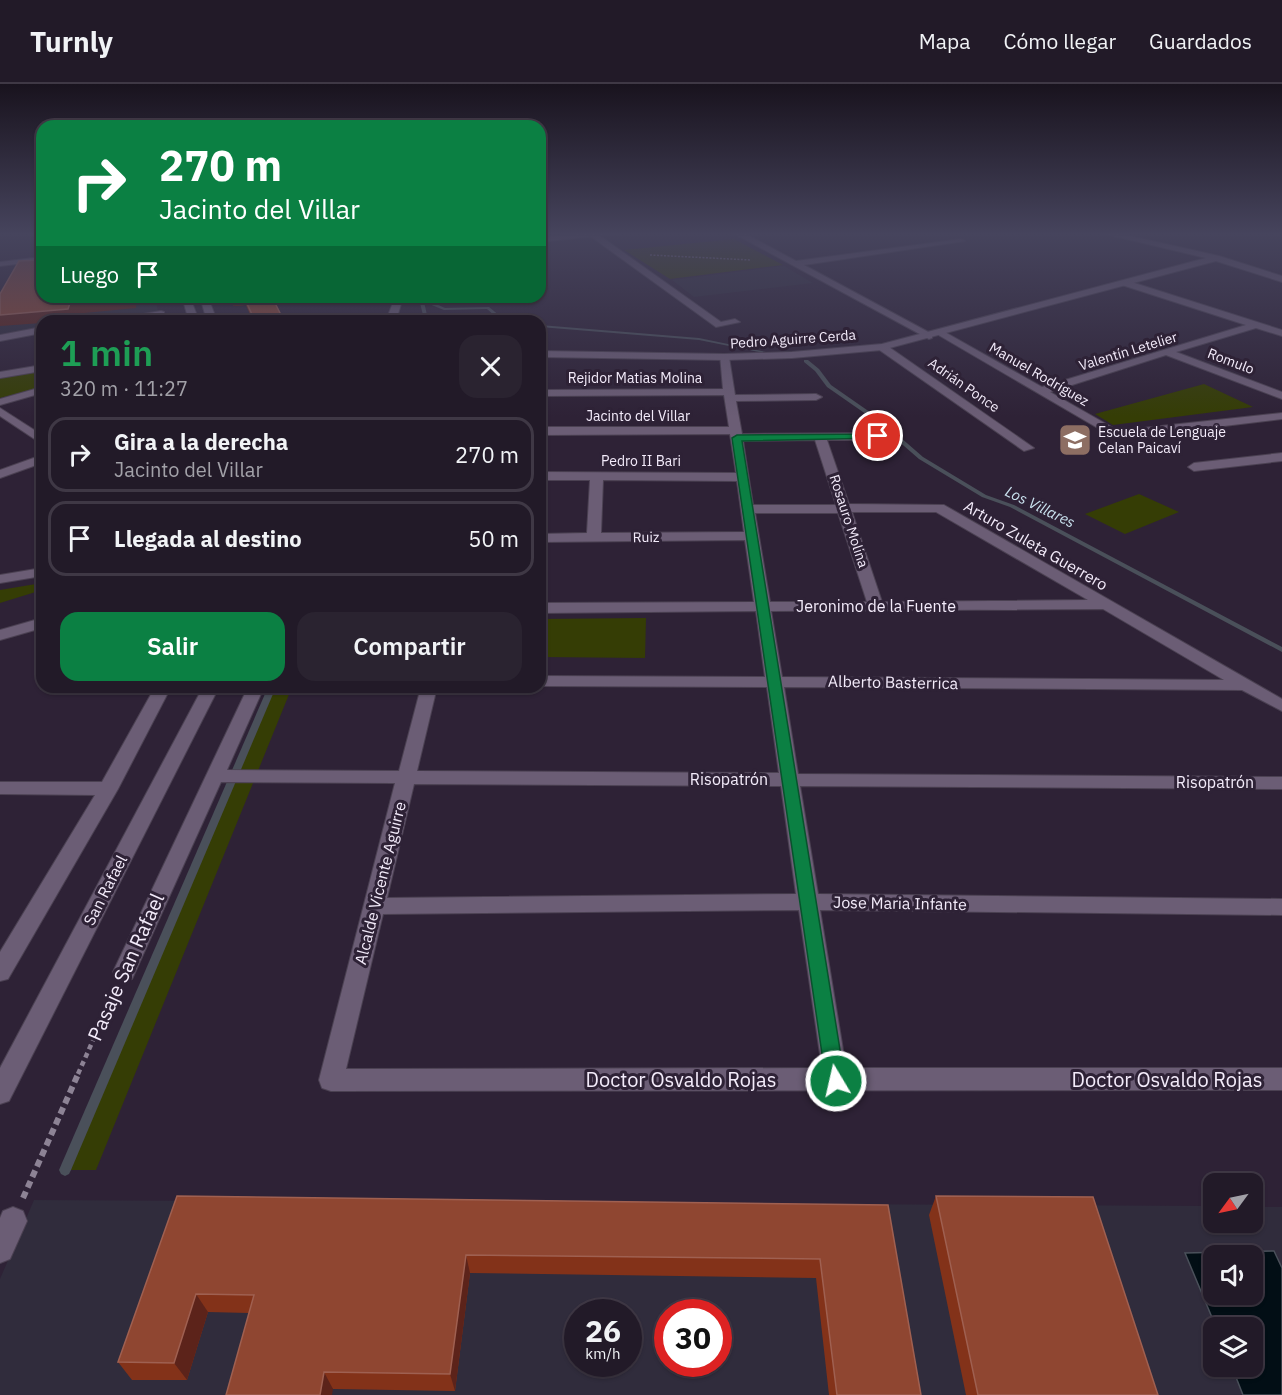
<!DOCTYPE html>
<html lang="es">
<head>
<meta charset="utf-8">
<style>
	:root { --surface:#221a28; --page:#2a2330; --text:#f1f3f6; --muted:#a2a1a8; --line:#3f3845; --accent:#0b8043 }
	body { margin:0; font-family:"IBM Plex Sans",sans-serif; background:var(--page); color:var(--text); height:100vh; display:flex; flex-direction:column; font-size:22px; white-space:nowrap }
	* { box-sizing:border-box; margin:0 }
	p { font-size:20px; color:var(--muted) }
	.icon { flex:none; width:33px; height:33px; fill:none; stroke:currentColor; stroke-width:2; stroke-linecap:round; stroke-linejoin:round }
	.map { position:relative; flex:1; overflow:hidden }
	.details { position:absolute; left:36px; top:231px; width:510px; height:378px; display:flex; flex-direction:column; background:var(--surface); border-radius:18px; box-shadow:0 2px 4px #0004,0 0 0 2px var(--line) }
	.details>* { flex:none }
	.hud { position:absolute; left:36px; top:36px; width:510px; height:183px; border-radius:18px; box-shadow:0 2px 4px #0004,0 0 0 2px var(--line); background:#0b8043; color:#fff; overflow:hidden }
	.needle { width:39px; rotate:237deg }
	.tools { position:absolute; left:1203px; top:1089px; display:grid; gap:12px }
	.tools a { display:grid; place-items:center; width:60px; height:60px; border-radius:12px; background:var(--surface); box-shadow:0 2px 4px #0004,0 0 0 2px var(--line); font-size:30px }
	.speed { position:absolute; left:564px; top:1215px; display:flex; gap:12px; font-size:30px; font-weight:700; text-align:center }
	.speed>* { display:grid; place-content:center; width:78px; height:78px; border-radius:50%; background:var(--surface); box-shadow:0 2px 4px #0004,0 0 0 2px var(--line); line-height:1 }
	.speed small { font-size:15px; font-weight:400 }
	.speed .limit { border:9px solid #d22; background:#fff; color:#111 }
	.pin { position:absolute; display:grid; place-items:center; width:51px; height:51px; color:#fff; margin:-26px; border:3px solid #fff; border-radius:50%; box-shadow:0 2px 6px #0007 }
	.me { position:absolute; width:66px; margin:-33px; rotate:351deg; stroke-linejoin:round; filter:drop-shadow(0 0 4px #0008) }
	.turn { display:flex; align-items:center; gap:21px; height:126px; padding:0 24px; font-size:27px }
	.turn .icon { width:78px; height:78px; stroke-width:2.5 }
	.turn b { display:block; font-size:42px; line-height:51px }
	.then { display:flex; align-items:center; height:57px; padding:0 24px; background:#0003; gap:12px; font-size:22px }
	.round { display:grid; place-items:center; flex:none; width:63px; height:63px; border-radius:18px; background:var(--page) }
	.head { display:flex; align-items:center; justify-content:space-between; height:102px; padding:0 24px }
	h1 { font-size:36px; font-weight:600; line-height:45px; color:#1e9e55 }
	.button { display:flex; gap:12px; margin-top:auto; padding:12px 24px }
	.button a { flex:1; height:69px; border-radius:18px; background:var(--accent); color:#fff; font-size:24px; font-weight:600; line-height:69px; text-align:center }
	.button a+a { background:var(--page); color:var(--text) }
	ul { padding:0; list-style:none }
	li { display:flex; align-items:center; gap:18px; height:75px; margin:0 12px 9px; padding:0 12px; border:3px solid var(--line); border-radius:18px }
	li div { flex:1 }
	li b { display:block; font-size:22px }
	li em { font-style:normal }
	header { display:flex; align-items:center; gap:36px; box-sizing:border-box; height:84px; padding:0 30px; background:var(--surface); border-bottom:2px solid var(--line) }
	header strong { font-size:28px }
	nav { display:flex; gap:33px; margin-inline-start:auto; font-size:21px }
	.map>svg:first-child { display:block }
	.education { fill:#302c3c; fill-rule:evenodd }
	.green { fill:#353d05 }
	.water { fill:#020e15; stroke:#4a505a; stroke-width:1.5; fill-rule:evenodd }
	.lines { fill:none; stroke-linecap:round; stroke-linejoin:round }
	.stream { fill:#4a505a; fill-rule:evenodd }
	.lane-casing { stroke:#4b4152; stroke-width:1 }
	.street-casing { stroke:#4b4152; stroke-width:2 }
	.secondary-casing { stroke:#4b4152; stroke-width:2 }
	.path-far2 { stroke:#8d8395; stroke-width:1.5; stroke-dasharray:2 1.5; stroke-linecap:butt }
	.path-far1 { stroke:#8d8395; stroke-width:4.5; stroke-dasharray:5 4; stroke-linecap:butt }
	.path { stroke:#8d8395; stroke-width:6; stroke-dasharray:7 4.5; stroke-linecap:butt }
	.lane { fill:#6b5d75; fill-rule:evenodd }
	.street { fill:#6b5d75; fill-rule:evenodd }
	.secondary { fill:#6b5d75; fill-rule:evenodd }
	.wall { fill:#833219 }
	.shaded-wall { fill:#5c231a }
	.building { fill:#8f4631; stroke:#9f6051; stroke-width:1.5 }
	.route { fill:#0b8043; stroke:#07532c; stroke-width:1.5 }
	.labels { text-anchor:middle; stroke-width:6; stroke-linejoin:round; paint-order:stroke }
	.far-street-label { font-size:14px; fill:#f3ebfa; stroke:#2e2236 }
	.far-poi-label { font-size:14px; fill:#f3ebfa; stroke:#2e2236; text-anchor:start }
	.far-water-label { font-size:15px; font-style:italic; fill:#cbe3f0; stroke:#2e2236 }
	.street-label { font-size:16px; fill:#f3ebfa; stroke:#2e2236 }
	.near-street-label { font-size:20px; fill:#f3ebfa; stroke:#2e2236 }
</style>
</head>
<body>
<header>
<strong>Turnly</strong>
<nav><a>Mapa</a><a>Cómo llegar</a><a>Guardados</a></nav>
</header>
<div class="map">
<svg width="1282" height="1311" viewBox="0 0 1282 1311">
	<rect width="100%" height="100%" fill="#2e2236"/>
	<g class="education">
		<polygon points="784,182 813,199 694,213 672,196"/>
		<polygon points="42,213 155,213 158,227 87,237 42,237 42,244 0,250 0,217"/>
		<path d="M34 1116 1213 1122 1214 1138H1252L1253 1123H1282V1311H0V1195ZM1214 1172H1252V1210H1214ZM578 1228H628V1280H578ZM668 1228H718V1280H668ZM1214 1244H1252V1282H1214Z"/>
	</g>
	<g class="green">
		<polygon points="734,155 783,181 670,195 624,166"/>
		<polygon points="42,287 42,303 0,314 0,293"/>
		<polygon points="1204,300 1253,323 1113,341 1095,330"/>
		<polygon points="1139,410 1179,428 1125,450 1085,430"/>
		<polygon points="42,499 42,506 0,519 0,506"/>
		<polygon points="646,534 645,574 540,573 540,535"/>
		<polygon points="272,603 292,603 96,1086 65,1086"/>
	</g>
	<path class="water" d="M1274 1167 1282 1184V1311H1243L1232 1283 1252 1282V1244L1216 1243 1185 1169ZM1214 1172H1252V1210H1214Z"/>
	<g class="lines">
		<g class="stream">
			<polygon points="420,213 424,213 423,214 445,224 489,223 506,237 501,237 487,225 444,226 424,218 427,231 424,237 420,237 423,231 419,215"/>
			<polygon points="540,241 699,254 766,268 764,269 699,256 540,243"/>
			<polygon points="804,276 808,276 819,285 831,301 877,333 923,373 986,411 1014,421 1282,563 1282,568 1010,423 982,413 919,375 873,335 827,303 815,287 804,278"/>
			<polygon points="268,603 276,603 71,1086 69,1090 65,1092 61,1090 59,1086"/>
		</g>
		<defs>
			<polygon id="lane" points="391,234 394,237 370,237"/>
			<g id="street">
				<polygon points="586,149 596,149 721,238 735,235 740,238 716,243"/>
				<polygon points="733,149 744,149 796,177 961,155 965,157 804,181 932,250 932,254 929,255"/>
				<polygon points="42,173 42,177 0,182 0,178"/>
				<polygon points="1125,196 1282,246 1282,252 1256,244 1176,268 1282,308 1282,315 1166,271 1050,308 1115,345 1124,346 1282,329 1282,335 1124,354 1108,350 935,249 943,247 1042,303 1246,241 1122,201"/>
				<polygon points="161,227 164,228 164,232 129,237 102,237"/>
				<polygon points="42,243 42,249 0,257 0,251"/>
				<polygon points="878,261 886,261 1034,364 1024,367 878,265"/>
				<path d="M720 271 729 273 735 311 816 310 822 313 816 316 736 317 742 350 882 349 884 352 878 356H827L849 420 944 421 1282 615V627L1242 606 784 603 798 690 1282 693V705L800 702 818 810 1282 815V831L820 826 846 984H1282V1006L331 1007 322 1004 319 996 395 699 221 698 132 895 124 897 116 895 113 888 248 603H264L227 686 399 687 421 603H437L417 687 779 689 767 603 540 602V592L765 593 756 527 540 529V519L754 518 745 456 540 458V450L587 449 590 396H540V388L736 389 730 350 540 351V343H729L724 311 540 312V306L723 305ZM815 356 836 421H753L743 357ZM603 396 737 397 744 448 601 449ZM852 428H936L1088 516 882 518ZM755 429H838L867 518H770ZM1103 525 1224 596 782 593 771 527ZM414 700 781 702 796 810 387 814ZM799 826 822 984 346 985 383 830Z"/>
				<polygon points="42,281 42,287 0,294 0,288"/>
				<polygon points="42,303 42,309 0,321 0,315"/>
				<polygon points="0,324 42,351 42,360 0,332"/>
				<polygon points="1282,369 1282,377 1194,387 1188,383 1194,379"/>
				<polygon points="42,371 42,379 0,394 0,386"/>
				<polygon points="42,484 42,492 0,499 0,491"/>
				<polygon points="42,534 42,544 0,556 0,546"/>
				<polygon points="155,603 171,603 118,705 8,895 0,897 0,868 95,711 0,710 0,698 102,698"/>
				<polygon points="13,1123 23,1127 27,1137 10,1175 0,1179 0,1134 3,1127"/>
			</g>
			<g id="secondary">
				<polygon points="588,149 623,149 540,158 540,154"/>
				<polygon points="1101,149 1117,149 1219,172 1282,192 1282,198 1216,177 882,266 792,274 724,276 540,273 540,267 724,270 792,268 882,260 1206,174"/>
				<polygon points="182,213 190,213 199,237 189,237"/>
				<polygon points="200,213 208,213 217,237 207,237"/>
				<polygon points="395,213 403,213 396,237 386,237"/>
				<polygon points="203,603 219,603 9,1017 0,1020 0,984"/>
			</g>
		</defs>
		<use href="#lane" class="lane-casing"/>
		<use href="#street" class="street-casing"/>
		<use href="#secondary" class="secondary-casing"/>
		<polyline class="path-far2" points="650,171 751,176"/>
		<polyline class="path-far1" points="78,990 115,907"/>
		<polyline class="path" points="23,1114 79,988"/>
		<use href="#lane" class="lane"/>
		<use href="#street" class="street"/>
		<use href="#secondary" class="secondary"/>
	</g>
	<g class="wall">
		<polygon points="227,213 369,213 274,217 284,237 253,237 246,221 234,222"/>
		<polygon points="177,1112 888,1121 921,1311 829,1311 816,1194 470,1189 455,1307 333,1305 249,1229 208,1228 187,1296 132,1296 118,1278"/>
		<polygon points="936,1112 1158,1311 966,1311 929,1131"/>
	</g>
	<g class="shaded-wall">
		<polygon points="133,213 137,213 136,224 74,230 72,236 42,237 42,239 0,242 0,231 70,219"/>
		<polygon points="232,213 244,213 246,221 234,222"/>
		<polygon points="466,1171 470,1189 455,1307 450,1290"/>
		<polygon points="196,1210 208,1228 187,1296 174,1279"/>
		<polygon points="324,1288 333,1305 332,1311 320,1311"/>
	</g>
	<g class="building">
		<polygon points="42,176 42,213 133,213 132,214 70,219 68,225 0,231 0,210 19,177"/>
		<polygon points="244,213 272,213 284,237 255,237"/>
		<polygon points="177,1112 888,1121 921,1311 837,1311 820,1175 466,1171 450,1290 324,1288 320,1311 226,1311 254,1211 196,1210 174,1279 118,1278"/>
		<polygon points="936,1112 1093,1113 1158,1311 978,1311"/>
	</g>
	<linearGradient id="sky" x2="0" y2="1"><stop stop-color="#19131e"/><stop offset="0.45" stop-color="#46445d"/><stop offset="1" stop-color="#46445d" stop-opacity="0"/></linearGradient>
	<rect width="1282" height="333" fill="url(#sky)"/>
	<polygon class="route" points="878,350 882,352 881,354 742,357 845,997 843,1003 836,1005 829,1003 826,997 732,354 737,351"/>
	<defs>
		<symbol id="school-square" viewBox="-11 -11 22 22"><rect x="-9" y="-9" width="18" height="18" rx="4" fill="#8d6e63" stroke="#2e2236"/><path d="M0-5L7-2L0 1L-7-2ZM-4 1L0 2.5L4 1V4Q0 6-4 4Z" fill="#fff"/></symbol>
	</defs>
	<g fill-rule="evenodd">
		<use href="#school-square" x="1056" y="337" width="38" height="38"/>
	</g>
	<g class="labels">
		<g class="far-street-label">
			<text transform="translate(793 255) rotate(-4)" y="5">Pedro Aguirre Cerda</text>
			<text transform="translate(1128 267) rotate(-17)" y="5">Valentín Letelier</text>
			<text transform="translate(1231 277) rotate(21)" y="5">Romulo</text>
			<text transform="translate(1039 290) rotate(30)" y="5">Manuel Rodríguez</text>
			<text x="635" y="299">Rejidor Matias Molina</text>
			<text transform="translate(964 301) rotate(35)" y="5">Adrián Ponce</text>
			<text x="638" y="337">Jacinto del Villar</text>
			<text x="641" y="382">Pedro II Bari</text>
			<text transform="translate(849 437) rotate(72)" y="5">Rosauro Molina</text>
			<text transform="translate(646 453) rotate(-1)" y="5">Ruiz</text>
		</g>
		<g class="far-poi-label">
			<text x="1098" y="353">Escuela de Lenguaje<tspan x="1098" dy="16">Celan Paicaví</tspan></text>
		</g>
		<g class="far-water-label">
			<text transform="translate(1040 423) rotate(26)" y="5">Los Villares</text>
		</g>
		<g class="street-label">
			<text transform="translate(1036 461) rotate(30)" y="6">Arturo Zuleta Guerrero</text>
			<text x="876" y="528">Jeronimo de la Fuente</text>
			<text transform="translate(893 598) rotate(1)" y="6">Alberto Basterrica</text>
			<text x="729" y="701">Risopatrón</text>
			<text x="1215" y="704">Risopatrón</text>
			<text transform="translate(380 799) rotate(-76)" y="6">Alcalde Vicente Aguirre</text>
			<text transform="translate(105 806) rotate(-63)" y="6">San Rafael</text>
			<text transform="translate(900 819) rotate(1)" y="6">Jose Maria Infante</text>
		</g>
		<g class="near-street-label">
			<text transform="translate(126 883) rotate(-66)" y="7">Pasaje San Rafael</text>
			<text x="681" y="1003">Doctor Osvaldo Rojas</text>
			<text x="1167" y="1003">Doctor Osvaldo Rojas</text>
		</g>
	</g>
</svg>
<div class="tools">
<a><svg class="needle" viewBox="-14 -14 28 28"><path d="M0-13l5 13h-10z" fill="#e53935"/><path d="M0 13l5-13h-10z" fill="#a2a1a8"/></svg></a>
<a><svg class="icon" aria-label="sound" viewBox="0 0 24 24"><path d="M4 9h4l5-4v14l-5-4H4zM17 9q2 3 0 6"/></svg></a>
<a><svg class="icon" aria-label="layers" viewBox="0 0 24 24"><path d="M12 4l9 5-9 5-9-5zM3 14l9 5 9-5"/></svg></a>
</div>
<div class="speed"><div>26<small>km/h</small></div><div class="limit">30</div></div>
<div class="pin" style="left:878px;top:352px;background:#d93025"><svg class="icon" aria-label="arrive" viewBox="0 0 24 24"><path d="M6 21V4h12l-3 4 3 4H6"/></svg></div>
<svg class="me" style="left:836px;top:997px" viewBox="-20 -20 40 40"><circle r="17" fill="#0b8043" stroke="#fff" stroke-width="3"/><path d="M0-11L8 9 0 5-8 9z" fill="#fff"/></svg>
<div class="hud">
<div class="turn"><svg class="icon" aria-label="right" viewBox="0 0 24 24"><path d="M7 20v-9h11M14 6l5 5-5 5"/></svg><div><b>270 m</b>Jacinto del Villar</div></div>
<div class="then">Luego<svg class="icon" aria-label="arrive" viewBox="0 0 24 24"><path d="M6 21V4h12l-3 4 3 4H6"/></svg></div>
</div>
<section class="details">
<div class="head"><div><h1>1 min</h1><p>320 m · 11:27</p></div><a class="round"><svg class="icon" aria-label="close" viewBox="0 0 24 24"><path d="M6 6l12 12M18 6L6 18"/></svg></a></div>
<ul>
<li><svg class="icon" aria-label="right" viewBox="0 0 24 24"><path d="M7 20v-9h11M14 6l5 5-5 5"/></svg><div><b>Gira a la derecha</b><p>Jacinto del Villar</p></div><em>270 m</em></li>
<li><svg class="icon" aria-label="arrive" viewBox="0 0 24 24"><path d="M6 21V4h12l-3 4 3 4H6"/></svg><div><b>Llegada al destino</b></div><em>50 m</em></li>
</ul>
<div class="button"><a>Salir</a><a>Compartir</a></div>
</section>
</div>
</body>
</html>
